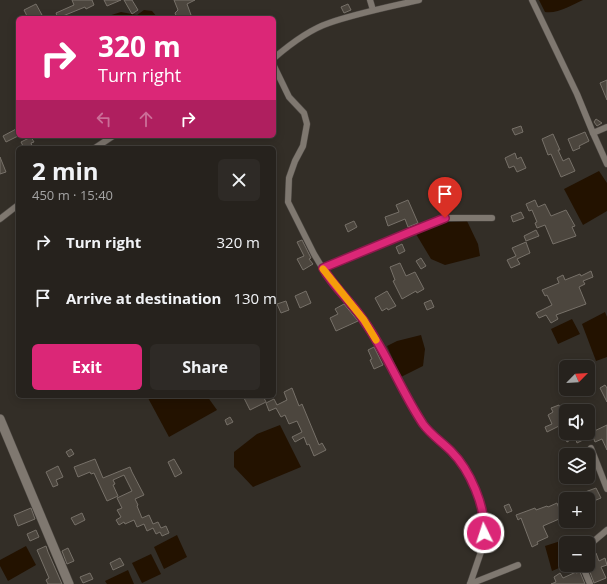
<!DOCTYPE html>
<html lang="en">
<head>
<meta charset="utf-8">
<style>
	:root { --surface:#26221d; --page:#2e2a26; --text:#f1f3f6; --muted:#a4a4a4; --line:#423f3b; --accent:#db2777 }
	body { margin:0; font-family:"Open Sans",sans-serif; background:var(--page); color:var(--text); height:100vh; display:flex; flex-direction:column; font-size:15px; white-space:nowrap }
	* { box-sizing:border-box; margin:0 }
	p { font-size:13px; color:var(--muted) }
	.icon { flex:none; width:22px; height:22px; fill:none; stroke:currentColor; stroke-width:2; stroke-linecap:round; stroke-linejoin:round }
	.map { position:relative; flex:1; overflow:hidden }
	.panel { position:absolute; left:16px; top:146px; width:260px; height:252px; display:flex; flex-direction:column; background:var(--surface); border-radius:6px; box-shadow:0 2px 10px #0003,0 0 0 1px var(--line) }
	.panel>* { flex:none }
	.top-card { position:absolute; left:16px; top:16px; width:260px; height:122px; border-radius:6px; box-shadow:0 2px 10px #0003,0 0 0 1px var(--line); background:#db2777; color:#fff; overflow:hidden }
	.needle { width:26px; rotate:66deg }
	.tools { position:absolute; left:559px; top:360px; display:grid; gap:8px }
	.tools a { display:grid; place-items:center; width:36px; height:36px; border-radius:6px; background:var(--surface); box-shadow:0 2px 10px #0003,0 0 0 1px var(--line); font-size:20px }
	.pin { position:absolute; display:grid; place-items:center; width:34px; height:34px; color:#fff; margin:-41px -17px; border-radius:50% 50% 50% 0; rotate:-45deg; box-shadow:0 0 4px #0007 }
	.pin .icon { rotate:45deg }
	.me { position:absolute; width:44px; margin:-22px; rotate:356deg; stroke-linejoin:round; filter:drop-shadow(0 0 3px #0008) }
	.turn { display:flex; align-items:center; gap:14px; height:84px; padding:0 16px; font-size:18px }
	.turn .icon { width:52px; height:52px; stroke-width:2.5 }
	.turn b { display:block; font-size:28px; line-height:34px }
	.lanes { display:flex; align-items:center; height:38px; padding:0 16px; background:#0003; justify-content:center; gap:20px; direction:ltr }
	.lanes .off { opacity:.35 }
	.round { display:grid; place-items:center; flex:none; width:42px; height:42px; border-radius:6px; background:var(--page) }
	.headline { display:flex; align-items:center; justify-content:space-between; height:68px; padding:0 16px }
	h1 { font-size:24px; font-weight:700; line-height:30px }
	.action { display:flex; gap:8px; margin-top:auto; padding:8px 16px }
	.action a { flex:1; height:46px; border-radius:6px; background:var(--accent); color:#fff; font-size:16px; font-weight:700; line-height:46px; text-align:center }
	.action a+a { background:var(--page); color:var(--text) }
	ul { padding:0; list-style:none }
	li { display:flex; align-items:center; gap:12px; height:56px; padding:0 16px }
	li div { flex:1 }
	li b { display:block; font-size:15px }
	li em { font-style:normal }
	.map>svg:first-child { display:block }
	.water { fill:#231200 }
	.building { fill:#4c463e; stroke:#777169 }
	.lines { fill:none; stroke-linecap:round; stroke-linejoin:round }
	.street-casing { stroke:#4e4944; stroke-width:7 }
	.secondary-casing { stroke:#4e4944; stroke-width:10 }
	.street { stroke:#7f7870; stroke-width:6 }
	.secondary { stroke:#7f7870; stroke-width:9 }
	.route-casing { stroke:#8e194d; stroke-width:10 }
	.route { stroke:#db2777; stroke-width:7 }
	.slow { stroke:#f59e0b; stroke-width:7 }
</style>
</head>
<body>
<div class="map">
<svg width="607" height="584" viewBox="0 0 607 584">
	<rect width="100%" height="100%" fill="#332e27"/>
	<g class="water">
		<path d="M539 0H583C572 5 558 14 545 12Z"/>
		<polygon points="144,10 152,11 158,18 102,18 121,12 137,15"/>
		<polygon points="599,171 607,183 607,211 583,225 564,189"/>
		<polygon points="467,221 478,244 480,256 445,265 431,259 416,234 434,223"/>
		<polygon points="605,312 607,317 607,357 596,361 582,324"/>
		<polygon points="572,319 580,334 558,344 551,329"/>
		<polygon points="421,335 425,349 423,366 401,377 387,346 397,341"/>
		<polygon points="153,396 207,396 217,410 169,437 148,398"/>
		<polygon points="280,425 301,467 253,487 234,467 234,452 257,434"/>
		<polygon points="177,535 187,557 164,569 154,547"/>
		<polygon points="570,538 572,543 566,543 566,565 552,571 545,546"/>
		<polygon points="26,546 36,565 8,581 0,566 0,560"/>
		<polygon points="151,554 161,574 142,583 132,563"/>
		<polygon points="128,570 134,584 107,584 105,581"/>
	</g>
	<g class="building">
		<polygon points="72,0 92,0 94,5 86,9 85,7 58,18 56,13 74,5"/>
		<polygon points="104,0 121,0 107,6"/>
		<polygon points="124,0 132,0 138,10 132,14"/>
		<polygon points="174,0 195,0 187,4 191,15 184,18 177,18 175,13 178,10"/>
		<polygon points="36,4 42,15 35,18 28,18 24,10"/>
		<polygon points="348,4 351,10 344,13 341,7"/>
		<polygon points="607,80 607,100 600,83"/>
		<polygon points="596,119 602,123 597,126 594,122"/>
		<polygon points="521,126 523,132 515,135 512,129"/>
		<polygon points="18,128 18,136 6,142 3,136"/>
		<polygon points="585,132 589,141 579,146 580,148 573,151 568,139"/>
		<polygon points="553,134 560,150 558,150 563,161 569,158 575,171 561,177 551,154 548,155 542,139"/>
		<polygon points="31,137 34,142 31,143 33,148 24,148 21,142"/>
		<polygon points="515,153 517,159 521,157 526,168 517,172 514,166 509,168 505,158"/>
		<polygon points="0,157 6,172 0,174"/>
		<polygon points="408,200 418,223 408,227 405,219 388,226 385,217 399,212 396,205"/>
		<polygon points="535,200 538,207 545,204 551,216 566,210 575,226 572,227 576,236 553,244 545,225 537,228 535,223 537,222 532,210 529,211 526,204"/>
		<polygon points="521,212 524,218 513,222 511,216"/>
		<polygon points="354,221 357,227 348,232 345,225"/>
		<polygon points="536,230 539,236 526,241 524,236"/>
		<polygon points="302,240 311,258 309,259 313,264 303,270 297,259 304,256 297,242"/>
		<polygon points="526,242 530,253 517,259 520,264 511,268 507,260 516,256 512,248"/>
		<polygon points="402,244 405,251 399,254 396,247"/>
		<polygon points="421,258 426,266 421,269 416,261"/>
		<polygon points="400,263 406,276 415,272 424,289 417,293 416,291 402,299 393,281 395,280 390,267"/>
		<polygon points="591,271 593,277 583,281 585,284 579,287 586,304 556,315 558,319 551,323 546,315 539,318 536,313 552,305 547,295 545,296 542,290 559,283 557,278 563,275 565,280 580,274 581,276"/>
		<polygon points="306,291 311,303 300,308 295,296"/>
		<polygon points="387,291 396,306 388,310 387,308 382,311 375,298"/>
		<polygon points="431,300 434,307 427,310 424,303"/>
		<polygon points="286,301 289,310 281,313 277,304"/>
		<polygon points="344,304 358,321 336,331 330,318 338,314 335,309"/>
		<polygon points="374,347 383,365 374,369 370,360 372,359 368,350"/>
		<polygon points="605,385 607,388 607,402 600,388"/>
		<polygon points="292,388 299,406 302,404 319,445 322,443 326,450 314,456 309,444 307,445 304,437 295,442 292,437 302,432 297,421 289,424 285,415 281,417 276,408 269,411 266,403 274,399 277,405 287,400 284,392"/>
		<polygon points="243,396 263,396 266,402 250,410"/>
		<polygon points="559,405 566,420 566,433 569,433 572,439 567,442 559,426 547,432 545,427 552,424 548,415 553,412 551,408"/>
		<polygon points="230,417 233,422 227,425 225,420"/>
		<polygon points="607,425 607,450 602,439 595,442 593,437 588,440 586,435"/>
		<polygon points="577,433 579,433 583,440 577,443 574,434"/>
		<polygon points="71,449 74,454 69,457 66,452"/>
		<polygon points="95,459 103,478 130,467 132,472 144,495 135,499 138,505 137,506 142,518 149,515 153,524 158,522 161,528 166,526 169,533 162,536 160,532 156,534 153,528 147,531 144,524 137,527 134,520 125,524 124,522 119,525 116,520 121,517 117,510 122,508 117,498 132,491 124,475 113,480 115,484 113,485 118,496 107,501 94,473 91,474 90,472 78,477 74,467"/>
		<polygon points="174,459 182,473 175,477 168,462"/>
		<polygon points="58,466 63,477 56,480 58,485 53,487 46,472"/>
		<polygon points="596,488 601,498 589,503 585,492"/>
		<polygon points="557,503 560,511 566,508 566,516 543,526 548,537 537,542 538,544 532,547 521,518 518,520 516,515 535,508 536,510 547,506 548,507"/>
		<polygon points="509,504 512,511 507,513 504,506"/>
		<polygon points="31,508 35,519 18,526 14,515"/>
		<polygon points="82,513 85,520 75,525 71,518"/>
		<polygon points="36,530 39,537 30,541 27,534"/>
		<polygon points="46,546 48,552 62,584 48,584 46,580 49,578 37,550"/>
		<polygon points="68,548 74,561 67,564 62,551"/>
		<polygon points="596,553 599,561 605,558 607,565 601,567 606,578 594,583 588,567 588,557"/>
		<polygon points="120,558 124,565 113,570 110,563"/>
		<polygon points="576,572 576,573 580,572 585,584 551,584 556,582 554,577 560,573 563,578"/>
		<polygon points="90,573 93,579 83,583 80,577"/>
	</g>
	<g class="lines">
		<defs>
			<g id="street">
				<polyline points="370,0 373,10"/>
				<polyline points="532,0 577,94 593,133 607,127"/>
				<path d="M274 58C288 46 311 29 329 23 358 13 389 7 419 0"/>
				<polyline points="274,66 289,97 304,113 307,124 303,146 295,161 289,178 288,202 314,254 326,274 364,321 391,367 404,393 424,425 461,461 468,474 482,506 485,524 484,543 470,584"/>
				<polyline points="593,133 607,164"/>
				<polyline points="95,148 113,136"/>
				<polyline points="0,219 18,205"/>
				<polyline points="323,269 410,231 445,218 492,218"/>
				<polyline points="591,448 607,489"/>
				<polyline points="588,546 607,530"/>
				<polyline points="582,565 590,584"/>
				<polyline points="470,584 518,565"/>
			</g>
			<polyline id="secondary" points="0,419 69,584"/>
		</defs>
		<use href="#street" class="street-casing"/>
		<use href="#secondary" class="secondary-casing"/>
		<use href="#street" class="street"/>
		<use href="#secondary" class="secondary"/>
	</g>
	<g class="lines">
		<defs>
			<path id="route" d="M445 218 410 232 323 268C334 288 352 302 364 321 387 353 401 391 423 424 430 434 442 442 451 451 470 470 486 507 484 533"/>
		</defs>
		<use href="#route" class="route-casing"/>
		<use href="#route" class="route"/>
		<polyline class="slow" points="323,269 364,320 376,340"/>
	</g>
</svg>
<div class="tools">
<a><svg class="needle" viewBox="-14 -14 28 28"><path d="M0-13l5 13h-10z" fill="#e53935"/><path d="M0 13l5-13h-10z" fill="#a4a4a4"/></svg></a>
<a><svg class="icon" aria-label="sound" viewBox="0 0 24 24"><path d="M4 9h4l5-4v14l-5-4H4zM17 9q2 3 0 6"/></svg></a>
<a><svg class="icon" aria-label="layers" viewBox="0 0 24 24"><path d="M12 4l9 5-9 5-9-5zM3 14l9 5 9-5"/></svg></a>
<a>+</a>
<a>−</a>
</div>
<div class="pin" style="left:445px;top:218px;background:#d93025"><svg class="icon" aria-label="arrive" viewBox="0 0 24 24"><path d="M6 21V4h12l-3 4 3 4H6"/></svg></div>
<svg class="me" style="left:484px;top:533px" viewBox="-20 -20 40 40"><circle r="17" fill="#db2777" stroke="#fff" stroke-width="3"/><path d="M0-11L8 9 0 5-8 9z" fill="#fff"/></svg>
<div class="top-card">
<div class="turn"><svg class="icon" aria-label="right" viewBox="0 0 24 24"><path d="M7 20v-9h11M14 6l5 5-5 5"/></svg><div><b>320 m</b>Turn right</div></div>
<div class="lanes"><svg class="icon off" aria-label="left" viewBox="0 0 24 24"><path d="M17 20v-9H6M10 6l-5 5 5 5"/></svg><svg class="icon off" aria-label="ahead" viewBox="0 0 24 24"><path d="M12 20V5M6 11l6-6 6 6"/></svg><svg class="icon" aria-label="right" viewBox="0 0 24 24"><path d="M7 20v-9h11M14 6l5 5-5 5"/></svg></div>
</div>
<section class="panel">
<div class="headline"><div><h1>2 min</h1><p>450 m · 15:40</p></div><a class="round"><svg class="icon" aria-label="close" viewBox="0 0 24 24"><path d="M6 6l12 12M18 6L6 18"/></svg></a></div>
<ul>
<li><svg class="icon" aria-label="right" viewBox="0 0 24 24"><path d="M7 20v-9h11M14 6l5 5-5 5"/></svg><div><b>Turn right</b></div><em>320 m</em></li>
<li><svg class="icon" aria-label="arrive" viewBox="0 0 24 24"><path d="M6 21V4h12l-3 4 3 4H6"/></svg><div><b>Arrive at destination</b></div><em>130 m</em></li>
</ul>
<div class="action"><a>Exit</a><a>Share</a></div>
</section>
</div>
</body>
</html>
